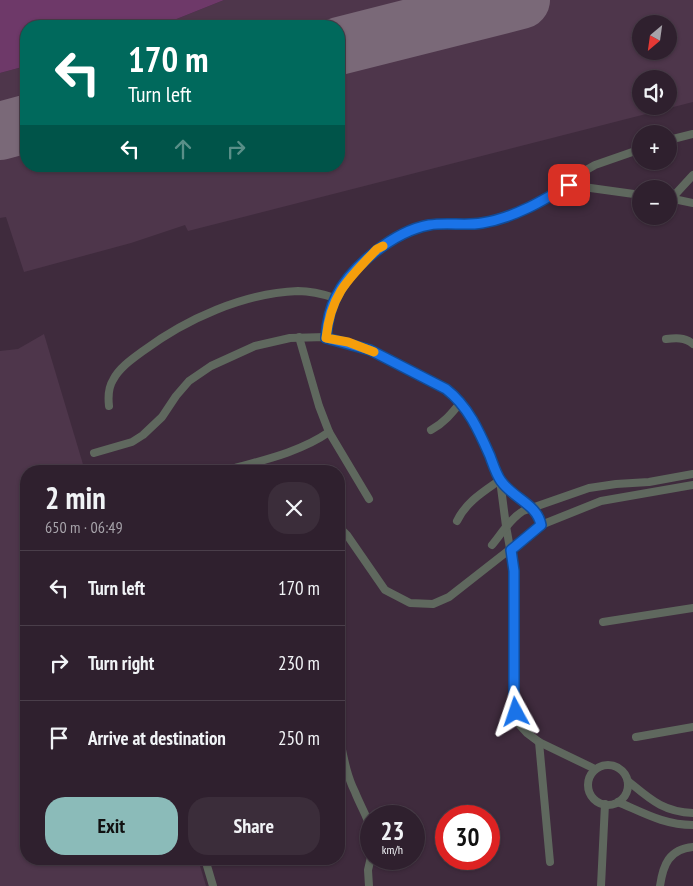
<!DOCTYPE html>
<html lang="en">
<head>
<meta charset="utf-8">
<style>
	:root { --surface:#2f202e; --page:#3b2d3a; --text:#f1f3f6; --muted:#a7a3aa; --line:#4a3e4a; --accent:#8bbbb9 }
	body { margin:0; font-family:"PT Sans Narrow",sans-serif; background:var(--page); color:var(--text); height:100vh; display:flex; flex-direction:column; font-size:19px; white-space:nowrap }
	* { box-sizing:border-box; margin:0 }
	p { font-size:16px; color:var(--muted) }
	.icon { flex:none; width:28px; height:28px; fill:none; stroke:currentColor; stroke-width:2; stroke-linecap:round; stroke-linejoin:round }
	.map { position:relative; flex:1; overflow:hidden }
	.details { position:absolute; left:20px; top:465px; width:325px; height:400px; display:flex; flex-direction:column; background:var(--surface); border-radius:20px; box-shadow:0 1px 4px #0004,0 0 0 1px var(--line) }
	.details>* { flex:none }
	.top-card { position:absolute; left:20px; top:20px; width:325px; height:152px; border-radius:20px; box-shadow:0 1px 4px #0004,0 0 0 1px var(--line); background:#00695c; color:#fff; overflow:hidden }
	.needle { width:32px; rotate:209deg }
	.fabs { position:absolute; left:632px; top:15px; display:grid; gap:10px }
	.fabs a { display:grid; place-items:center; width:45px; height:45px; border-radius:50%; background:var(--surface); box-shadow:0 1px 4px #0004,0 0 0 1px var(--line); font-size:25px }
	.speed { position:absolute; left:360px; top:805px; display:flex; gap:10px; font-size:25px; font-weight:700; text-align:center }
	.speed>* { display:grid; place-content:center; width:65px; height:65px; border-radius:50%; background:var(--surface); box-shadow:0 1px 4px #0004,0 0 0 1px var(--line); line-height:1 }
	.speed small { font-size:12px; font-weight:400 }
	.speed .limit { border:8px solid #d22; background:#fff; color:#111 }
	.pin { position:absolute; display:grid; place-items:center; width:42px; height:42px; color:#fff; margin:-21px; border-radius:10px; box-shadow:0 2px 8px #0006 }
	.me { position:absolute; width:55px; margin:-28px; rotate:355deg; stroke-linejoin:round; filter:drop-shadow(0 0 4px #0008) }
	.turn { display:flex; align-items:center; gap:18px; height:105px; padding:0 25px; font-size:22px }
	.turn .icon { width:65px; height:65px; stroke-width:2.5 }
	.turn b { display:block; font-size:35px; line-height:42px }
	.lanes { display:flex; align-items:center; height:48px; padding:0 25px; background:#0003; justify-content:center; gap:25px; direction:ltr }
	.lanes .off { opacity:.35 }
	.round { display:grid; place-items:center; flex:none; width:52px; height:52px; border-radius:20px; background:var(--page) }
	.overview { display:flex; align-items:center; justify-content:space-between; height:85px; padding:0 25px }
	h1 { font-size:30px; font-weight:600; line-height:38px }
	.primary-button { display:flex; gap:10px; margin-top:auto; padding:10px 25px }
	.primary-button a { flex:1; height:58px; border-radius:20px; background:var(--accent); color:#111; font-size:20px; font-weight:600; line-height:58px; text-align:center }
	.primary-button a+a { background:var(--page); color:var(--text) }
	ul { padding:0; list-style:none }
	li { display:flex; align-items:center; gap:15px; height:75px; padding:0 25px; border-top:1px solid var(--line) }
	li div { flex:1 }
	li b { display:block; font-size:19px }
	li em { font-style:normal }
	.map>svg:first-child { display:block }
	.built { fill:#4e364b; fill-rule:evenodd }
	.green { fill:#6e3969 }
	.lines { fill:none; stroke-linecap:round; stroke-linejoin:round }
	.runway { stroke:#7a6978; stroke-width:58 }
	.street { stroke:#5f685e; stroke-width:8 }
	.route-casing { stroke:#114b97; stroke-width:12 }
	.route { stroke:#1a73e8; stroke-width:9 }
	.slow { stroke:#f59e0b; stroke-width:9 }
</style>
</head>
<body>
<div class="map">
<svg width="693" height="886" viewBox="0 0 693 886">
	<rect width="100%" height="100%" fill="#3f2b3d"/>
	<g class="built">
		<path d="M224 0H693V102L188 231 185 225 131 243 24 272 6 217 0 218V73L26 66V166H339V26H159ZM641 24H669V51H641ZM641 79H669V106H641Z"/>
		<polygon points="44,334 85,471 26,471 26,859 198,859 206,886 0,886 0,351 18,349"/>
	</g>
	<polygon class="green" points="0,0 224,0 159,26 26,26 26,66 0,73"/>
	<g class="lines">
		<g class="runway">
			<polyline points="339,46 521,0"/>
			<polyline points="0,131 26,124"/>
		</g>
		<g class="street">
			<polyline points="669,140 693,134"/>
			<polyline points="569,185 581,173 595,165 641,149"/>
			<polyline points="669,198 693,203"/>
			<polyline points="671,199 693,175"/>
			<polyline points="299,337 319,406 329,432 369,499"/>
			<polyline points="325,337 330,312 335,298 343,285 377,249 399,235 428,225 482,223 529,208 569,185 641,195"/>
			<path d="M666 339C675 338 685 337 693 344"/>
			<path d="M109 406C108 397 108 388 113 380 119 368 132 359 143 351 186 319 244 293 298 291 311 291 323 294 335 298"/>
			<path d="M431 430C444 423 452 413 461 402"/>
			<polyline points="94,453 132,442 143,435 162,417 176,396 189,381 211,366 255,346 290,338 325,337 370,350 445,389 461,402 468,412 480,435 500,480 506,526 514,571 514,700 518,723 527,733 539,742 595,769"/>
			<path d="M224 471C259 461 299 453 329 432"/>
			<path d="M500 480C505 485 509 491 514 496 527 507 538 506 541 525"/>
			<path d="M457 521C466 502 483 492 500 480"/>
			<polyline points="339,527 347,535 385,590 410,603 433,604 449,597 541,525 601,501 693,485"/>
			<path d="M492 545C502 533 509 520 523 511L589 488 616 484 649 482 693 474"/>
			<polyline points="603,622 693,608"/>
			<path d="M339 735C343 754 346 774 355 792 360 805 367 816 371 829"/>
			<polyline points="636,737 693,727"/>
			<polyline points="539,742 550,862"/>
			<circle cx="608" cy="785" r="20"/>
			<path d="M628 781C650 799 663 812 693 813"/>
			<path d="M618 802C644 813 664 825 693 825"/>
			<polyline points="205,859 213,886"/>
			<polyline points="369,886 368,870 371,857"/>
			<polyline points="601,886 605,804"/>
			<path d="M660 886C663 865 669 849 693 847"/>
		</g>
	</g>
	<g class="lines">
		<defs>
			<path id="route" d="M516 712 514 700V571L511 550 541 525C537 504 514 499 501 481 496 474 493 464 490 456 479 431 468 406 446 389L370 350 326 338C327 324 329 310 336 297 351 266 395 231 429 225 447 222 465 226 482 223 514 218 542 201 569 185"/>
		</defs>
		<use href="#route" class="route-casing"/>
		<use href="#route" class="route"/>
		<path class="slow" d="M374 352 348 342 326 338C331 294 348 279 377 249L383 246"/>
	</g>
</svg>
<div class="fabs">
<a><svg class="needle" viewBox="-14 -14 28 28"><path d="M0-13l5 13h-10z" fill="#e53935"/><path d="M0 13l5-13h-10z" fill="#a7a3aa"/></svg></a>
<a><svg class="icon" aria-label="sound" viewBox="0 0 24 24"><path d="M4 9h4l5-4v14l-5-4H4zM17 9q2 3 0 6"/></svg></a>
<a>+</a>
<a>−</a>
</div>
<div class="speed"><div>23<small>km/h</small></div><div class="limit">30</div></div>
<div class="pin" style="left:569px;top:185px;background:#d93025"><svg class="icon" aria-label="arrive" viewBox="0 0 24 24"><path d="M6 21V4h12l-3 4 3 4H6"/></svg></div>
<svg class="me" style="left:516px;top:712px" viewBox="-20 -20 40 40"><path d="M0-17L14 15 0 8-14 15z" fill="#1a73e8" stroke="#fff" stroke-width="4"/></svg>
<div class="top-card">
<div class="turn"><svg class="icon" aria-label="left" viewBox="0 0 24 24"><path d="M17 20v-9H6M10 6l-5 5 5 5"/></svg><div><b>170 m</b>Turn left</div></div>
<div class="lanes"><svg class="icon" aria-label="left" viewBox="0 0 24 24"><path d="M17 20v-9H6M10 6l-5 5 5 5"/></svg><svg class="icon off" aria-label="ahead" viewBox="0 0 24 24"><path d="M12 20V5M6 11l6-6 6 6"/></svg><svg class="icon off" aria-label="right" viewBox="0 0 24 24"><path d="M7 20v-9h11M14 6l5 5-5 5"/></svg></div>
</div>
<section class="details">
<div class="overview"><div><h1>2 min</h1><p>650 m · 06:49</p></div><a class="round"><svg class="icon" aria-label="close" viewBox="0 0 24 24"><path d="M6 6l12 12M18 6L6 18"/></svg></a></div>
<ul>
<li><svg class="icon" aria-label="left" viewBox="0 0 24 24"><path d="M17 20v-9H6M10 6l-5 5 5 5"/></svg><div><b>Turn left</b></div><em>170 m</em></li>
<li><svg class="icon" aria-label="right" viewBox="0 0 24 24"><path d="M7 20v-9h11M14 6l5 5-5 5"/></svg><div><b>Turn right</b></div><em>230 m</em></li>
<li><svg class="icon" aria-label="arrive" viewBox="0 0 24 24"><path d="M6 21V4h12l-3 4 3 4H6"/></svg><div><b>Arrive at destination</b></div><em>250 m</em></li>
</ul>
<div class="primary-button"><a>Exit</a><a>Share</a></div>
</section>
</div>
</body>
</html>
